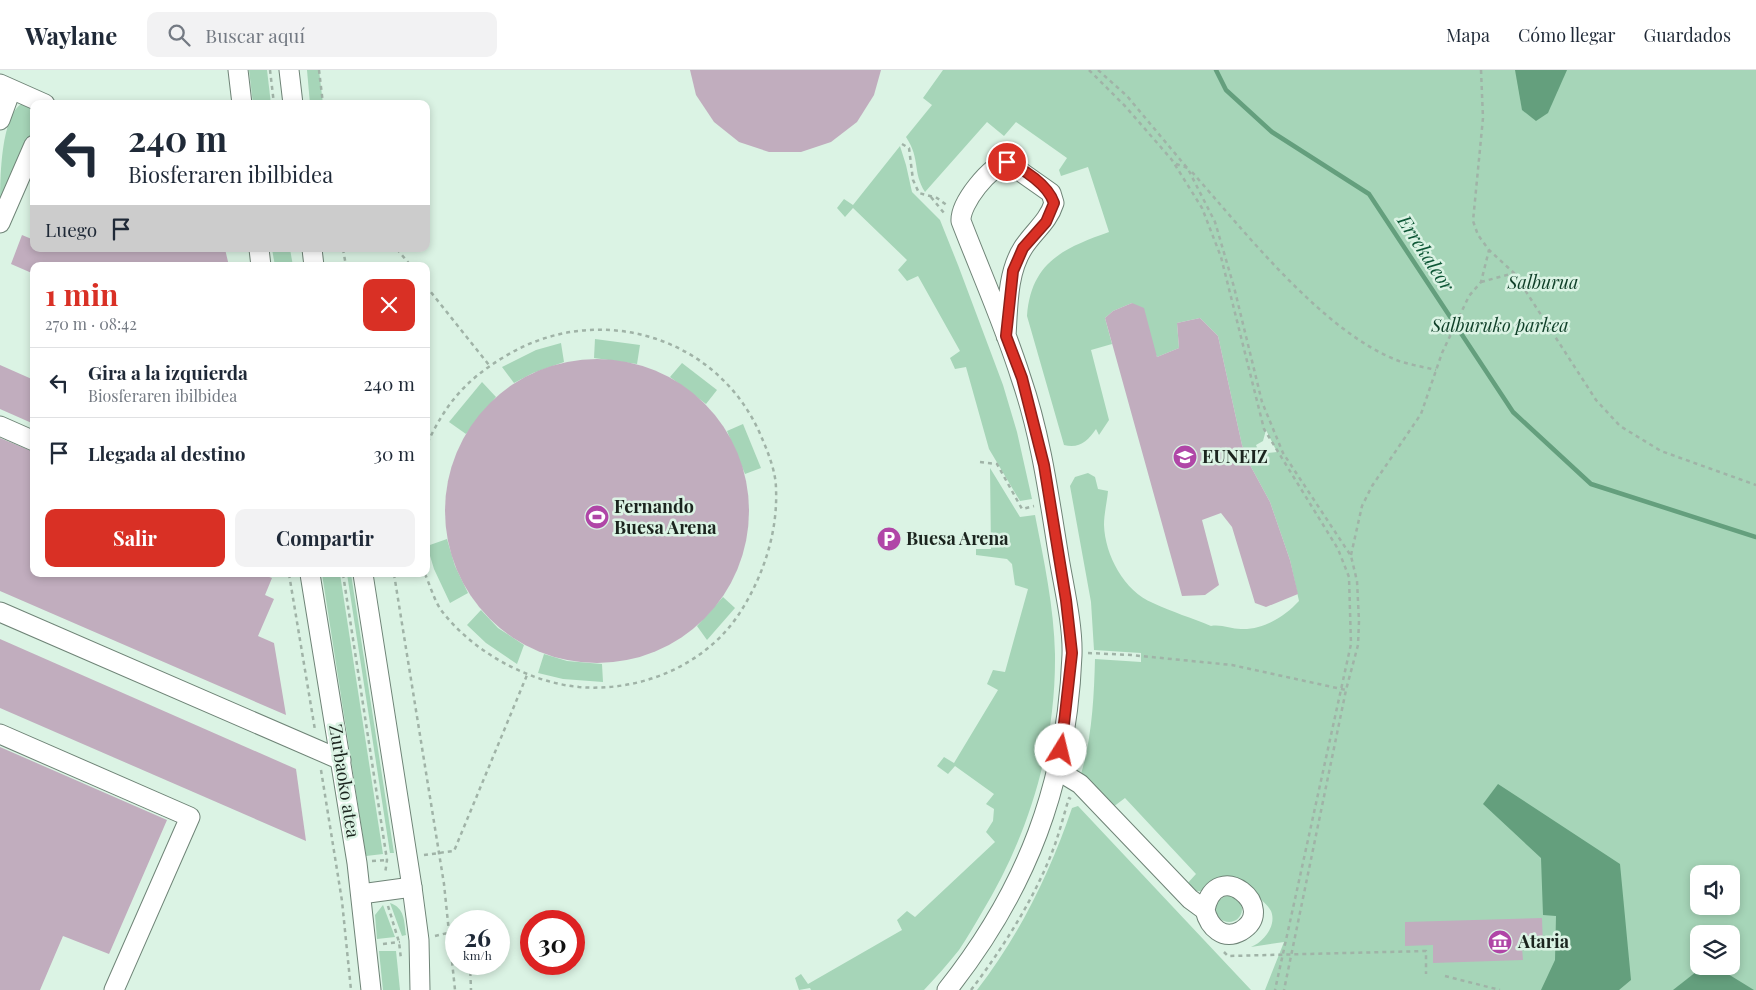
<!DOCTYPE html>
<html lang="es">
<head>
<meta charset="utf-8">
<style>
	:root { --surface:#fff; --page:#f2f2f3; --text:#1f2937; --muted:#747a83; --line:#e0e1e3; --accent:#d93025 }
	body { margin:0; font-family:"Playfair Display",serif; background:var(--page); color:var(--text); height:100vh; display:flex; flex-direction:column; font-size:19px; white-space:nowrap }
	* { box-sizing:border-box; margin:0 }
	p { font-size:16px; color:var(--muted) }
	.icon { flex:none; width:28px; height:28px; fill:none; stroke:currentColor; stroke-width:2; stroke-linecap:round; stroke-linejoin:round }
	.map { position:relative; flex:1; overflow:hidden }
	.drawer { position:absolute; left:30px; top:192px; width:400px; height:315px; display:flex; flex-direction:column; background:var(--surface); border-radius:10px; box-shadow:0 2px 8px #0003 }
	.drawer>* { flex:none }
	.top-card { position:absolute; left:30px; top:30px; width:400px; height:152px; border-radius:10px; box-shadow:0 2px 8px #0003; background:#fff; color:var(--text); overflow:hidden }
	.buttons { position:absolute; left:1690px; top:795px; display:grid; gap:10px }
	.buttons a { display:grid; place-items:center; width:50px; height:50px; border-radius:10px; background:var(--surface); box-shadow:0 2px 8px #0003; font-size:25px }
	.speed { position:absolute; left:445px; top:840px; display:flex; gap:10px; font-size:25px; font-weight:700; text-align:center }
	.speed>* { display:grid; place-content:center; width:65px; height:65px; border-radius:50%; background:var(--surface); box-shadow:0 2px 8px #0003; line-height:1 }
	.speed small { font-size:12px; font-weight:400 }
	.speed .limit { border:8px solid #d22; background:#fff; color:#111 }
	.pin { position:absolute; display:grid; place-items:center; width:42px; height:42px; color:#fff; margin:-21px; border:2px solid #fff; border-radius:50%; box-shadow:0 1px 5px #0007 }
	.me { position:absolute; width:55px; margin:-28px; rotate:9deg; stroke-linejoin:round; filter:drop-shadow(0 0 4px #0008) }
	.turn { display:flex; align-items:center; gap:18px; height:105px; padding:0 15px; font-size:22px }
	.turn .icon { width:65px; height:65px; stroke-width:2.5 }
	.turn b { display:block; font-size:35px; line-height:42px }
	.then { display:flex; align-items:center; height:48px; padding:0 15px; background:#0003; gap:10px; font-size:19px }
	.round { display:grid; place-items:center; flex:none; width:52px; height:52px; border-radius:10px; background:var(--page) }
	.summary { display:flex; align-items:center; justify-content:space-between; height:85px; padding:0 15px }
	h1 { font-size:30px; font-weight:700; line-height:38px; color:var(--accent) }
	.cta { display:flex; gap:10px; margin-top:auto; padding:10px 15px }
	.cta a { flex:1; height:58px; border-radius:10px; background:var(--accent); color:#fff; font-size:20px; font-weight:700; line-height:58px; text-align:center }
	.cta a+a { background:var(--page); color:var(--text) }
	ul { padding:0; list-style:none }
	li { display:flex; align-items:center; gap:15px; height:70px; padding:0 15px; border-top:1px solid var(--line) }
	li div { flex:1 }
	li b { display:block; font-size:19px }
	li em { font-style:normal }
	header { display:flex; align-items:center; gap:30px; box-sizing:border-box; height:70px; padding:0 25px; background:var(--surface); border-bottom:1px solid var(--line) }
	header strong { font-size:24px }
	nav { display:flex; gap:28px; margin-inline-start:auto; font-size:18px }
	.search { width:350px; height:45px; background:var(--page); display:flex; align-items:center; gap:12px; box-sizing:border-box; padding:0 18px; border-radius:10px; color:var(--muted); font-size:19px }
	.map>svg:first-child { display:block }
	.green { fill:#a6d5b8; fill-rule:evenodd }
	.water { fill:#649f7d }
	.lines { fill:none; stroke-linecap:round; stroke-linejoin:round }
	.stream { stroke:#649f7d; stroke-width:4.5 }
	.building { fill:#c1adbe }
	.minor-casing { stroke:#6f8477; stroke-width:21 }
	.path { stroke:#a0b3a7; stroke-width:2.5; stroke-dasharray:4 4; stroke-linecap:butt }
	.minor { stroke:#fff; stroke-width:19 }
	.route-casing { stroke:#8d1f18; stroke-width:12 }
	.route { stroke:#d93025; stroke-width:9 }
	.labels { text-anchor:middle; stroke-width:5; stroke-linejoin:round; paint-order:stroke }
	.park-label { font-size:18px; font-style:italic; fill:#0f3f28; stroke:#dbf3e4 }
	.poi-label { font-size:18px; font-weight:bold; fill:#1b241e; stroke:#dbf3e4; text-anchor:start }
	.street-label { font-size:18px; fill:#1b241e; stroke:#dbf3e4 }
	.water-label { font-size:19px; font-style:italic; fill:#0e5736; stroke:#dbf3e4 }
</style>
</head>
<body>
<header>
<strong>Waylane</strong>
<div class="search"><svg class="icon" aria-label="search" viewBox="0 0 24 24"><circle cx="10" cy="10" r="6"/><path d="M15 15l6 6"/></svg>Buscar aquí</div>
<nav><a>Mapa</a><a>Cómo llegar</a><a>Guardados</a></nav>
</header>
<div class="map">
<svg width="1756" height="920" viewBox="0 0 1756 920">
	<rect width="100%" height="100%" fill="#dbf3e4"/>
	<g class="green">
		<polygon points="249,0 267,0 271,34 253,34"/>
		<polygon points="307,0 319,0 323,34 310,34"/>
		<path d="M943 0H1756V920H1265L1284 872 1251 877C1264 872 1277 855 1271 841 1268 835 1259 828 1255 823L1192 821 1186 815 1196 804 1125 728 1113 737 1081 704C1092 667 1094 628 1095 589L1141 592V583L1094 580 1091 532 1070 416 1075 407 1088 403 1095 407 1098 419 1108 421C1107 432 1104 444 1104 455 1105 485 1124 521 1153 533 1172 542 1192 548 1211 556 1221 554 1231 559 1241 559 1264 560 1285 546 1299 531L1290 490 1270 432 1250 395 1242 375 1218 266 1200 248 1177 253 1179 278 1157 287 1132 233 1113 241 1105 248 1112 274 1091 280 1109 350 1099 365 1096 359C1088 371 1079 379 1064 375L1027 246C1031 192 1064 178 1109 162L1088 97 1061 106 1059 100 1067 88 1016 52 1004 66 987 52 925 122C912 101 921 90 906 67L932 35 923 28ZM1266 360 1277 382 1260 384 1256 375 1263 371ZM1699 804H1731V836H1699ZM1699 864H1731V896H1699Z"/>
		<path d="M25 32 34 34V59L0 137C0 111 0 41 25 32Z"/>
		<polygon points="900,76 906,95 912,122 940,150 958,195 1003,315 1017,362 1032,429 1020,431 989,379 966,297 955,299 950,288 960,281 918,206 907,211 898,200 907,190 853,138 845,147 837,138 844,129 853,135"/>
		<polygon points="272,179 290,179 293,196 275,196"/>
		<polygon points="595,269 640,275 637,294 594,288"/>
		<polygon points="561,273 564,292 533,303 514,313 502,297 536,280"/>
		<polygon points="682,293 717,320 706,334 670,307"/>
		<polygon points="482,312 496,327 466,364 449,352"/>
		<polygon points="743,354 761,398 745,404 727,361"/>
		<path d="M990 398 1020 447 1035 445C1044 491 1054 537 1055 584 1056 676 1029 765 981 844 974 856 967 868 959 880 948 894 936 907 924 920H811L810 918 799 920 795 908 801 904 808 914 902 860 897 850 907 841 915 847 995 772 986 762 993 751 994 739 986 734 994 724 955 696 948 704 937 696 944 687 954 693 998 620 987 614 993 600 1005 602 1028 519 1015 515 1012 494 1007 489 976 485V479H991Z"/>
		<polygon points="447,469 455,496 468,523 450,533 434,499 427,476"/>
		<polygon points="322,504 340,504 383,784 366,786"/>
		<polygon points="347,504 351,504 394,783 390,783"/>
		<polygon points="723,527 735,538 707,570 697,556"/>
		<polygon points="481,540 498,558 524,575 517,594 486,573 467,555"/>
		<polygon points="544,584 567,591 602,594 603,612 563,609 538,603"/>
		<path d="M1078 736 1251 920H977C1019 866 1050 803 1072 738Z"/>
		<circle cx="1229" cy="839" r="13"/>
		<path d="M390 833C405 838 404 851 406 865L402 866Z"/>
		<polygon points="383,835 395,867 377,869 375,845"/>
		<polygon points="379,881 396,881 400,920 383,920"/>
	</g>
	<g class="water">
		<polygon points="1515,0 1567,0 1548,43 1536,51 1522,40"/>
		<polygon points="1498,714 1620,794 1631,910 1619,920 1541,920 1555,890 1556,846 1543,845 1541,788 1483,734"/>
		<polygon points="1701,898 1728,904 1754,920 1673,920"/>
	</g>
	<g class="lines">
		<polyline class="stream" points="1216,0 1226,20 1272,62 1369,124 1513,342 1591,414 1756,467"/>
	</g>
	<g class="building">
		<polygon points="690,0 881,0 874,25 857,52 831,72 801,82 769,82 739,72 714,52 696,25"/>
		<polygon points="22,165 34,170 34,179 225,179 229,196 34,196 34,204 11,194"/>
		<polygon points="1132,233 1144,238 1157,287 1179,278 1177,253 1200,248 1218,266 1242,375 1250,395 1270,432 1290,490 1298,524 1266,537 1255,533 1232,457 1221,443 1202,450 1219,515 1205,525 1182,526 1105,248 1113,241"/>
		<circle cx="597" cy="441" r="152"/>
		<polygon points="0,295 34,310 34,354 0,339"/>
		<polygon points="0,368 34,382 34,504 261,504 272,508 265,525 274,529 258,566 274,573 286,645 0,521"/>
		<polygon points="0,569 296,699 306,771 0,638"/>
		<polygon points="0,677 167,750 109,884 63,866 40,920 0,920"/>
		<polygon points="1542,848 1543,877 1522,878 1523,890 1433,893 1433,875 1405,876 1405,852"/>
	</g>
	<g class="lines">
		<defs>
			<g id="minor">
				<polyline points="238,0 242,34"/>
				<polyline points="289,0 293,34"/>
				<polyline points="0,14 45,34"/>
				<polyline points="0,50 11,20"/>
				<polyline points="0,153 34,75"/>
				<polyline points="259,179 261,196"/>
				<polyline points="312,179 314,196"/>
				<polyline points="0,356 34,371"/>
				<polyline points="310,504 357,793 371,920"/>
				<polyline points="363,504 412,817 419,870 420,920"/>
				<polyline points="0,542 341,690"/>
				<polyline points="0,664 190,747 114,920"/>
				<path d="M1057 700 1080 714 1190 829 1205 840C1209 857 1223 871 1241 861 1280 838 1216 785 1205 840"/>
				<polyline points="361,824 412,817"/>
				<path d="M947 920C1027 819 1067 714 1072 585 1073 555 1064 518 1059 488 1049 427 1041 366 1021 308 1004 254 981 203 961 151 960 133 990 96 1007 92L1051 123 1054 133C1048 152 1034 161 1023 178 1007 203 1008 237 1006 266"/>
			</g>
		</defs>
		<use href="#minor" class="minor-casing"/>
		<g class="path">
			<polyline points="270,0 274,34"/>
			<polyline points="319,0 323,34"/>
			<polyline points="1089,0 1125,36 1172,90 1202,138 1221,187 1264,359 1338,479 1349,507 1351,574 1275,920"/>
			<polyline points="1098,0 1127,26 1188,99 1215,152 1234,217 1262,332 1283,383 1351,486 1357,511 1359,551 1358,575 1346,620 1284,920"/>
			<polyline points="1481,0 1483,48 1473,151 1478,165 1489,180 1514,203 1596,330 1620,356 1661,381 1756,415"/>
			<polyline points="902,74 909,78 913,110 919,123 937,128 948,136"/>
			<polyline points="1176,94 1188,98"/>
			<path d="M1192 102C1245 162 1324 263 1399 291 1411 295 1424 297 1436 300"/>
			<polyline points="931,127 944,143"/>
			<polyline points="343,179 346,196"/>
			<polyline points="397,179 411,196"/>
			<polyline points="1481,212 1514,203"/>
			<polyline points="426,216 489,295"/>
			<polyline points="980,392 997,394 1022,439 1034,436"/>
			<polyline points="1351,485 1362,436 1372,416 1421,344 1442,283 1469,226 1481,212 1489,180"/>
			<polyline points="289,504 315,660"/>
			<polyline points="343,504 387,790 385,804"/>
			<polyline points="394,504 444,814 455,920"/>
			<path d="M425 504C430 515 434 530 441 540 472 581 527 612 579 617 639 622 702 597 737 547 762 510 778 464 776 419 776 402 768 382 761 366 718 265 596 230 504 287 464 311 445 335 426 376"/>
			<polyline points="1088,583 1131,585 1232,595 1346,620"/>
			<polyline points="321,700 342,831 351,920"/>
			<polyline points="424,785 454,781 527,605"/>
			<polyline points="372,791 387,790"/>
			<polyline points="388,836 399,872 401,889"/>
			<polyline points="435,866 456,861"/>
			<polyline points="383,874 400,872"/>
			<polyline points="1224,882 1228,886 1426,881 1426,904"/>
			<polyline points="470,894 471,920"/>
			<polyline points="1445,906 1500,920"/>
			<path d="M971 920C1003 878 1036 826 1054 777 1060 761 1064 744 1069 728L1071 729"/>
		</g>
		<use href="#minor" class="minor"/>
	</g>
	<g class="lines">
		<defs>
			<path id="route" d="M1007 92C1024 99 1048 115 1054 133L1046 152 1023 178 1013 201 1006 266 1022 308 1044 395 1066 530 1072 583 1061 680"/>
		</defs>
		<use href="#route" class="route-casing"/>
		<use href="#route" class="route"/>
	</g>
	<defs>
		<symbol id="university-disc" viewBox="-11 -11 22 22"><circle r="9.5" fill="#b046a7" stroke="#dbf3e4"/><path d="M0-5L7-2L0 1L-7-2ZM-4 1L0 2.5L4 1V4Q0 6-4 4Z" fill="#fff"/></symbol>
		<symbol id="stadium-disc" viewBox="-11 -11 22 22"><circle r="9.5" fill="#b046a7" stroke="#dbf3e4"/><path d="M0-5a6.5 5 0 1 0 0 10a6.5 5 0 1 0 0-10ZM-3.5-1.8h7v3.6h-7Z" fill="#fff"/></symbol>
		<symbol id="parking-disc" viewBox="-11 -11 22 22"><circle r="9.5" fill="#b046a7" stroke="#dbf3e4"/><path d="M-3.5-5.5H1a3.5 3.5 0 0 1 0 7H-1V5.5H-3.5ZM-1-3.4V-.6H.8a1.4 1.4 0 0 0 0-2.8Z" fill="#fff"/></symbol>
		<symbol id="museum-disc" viewBox="-11 -11 22 22"><circle r="9.5" fill="#b046a7" stroke="#dbf3e4"/><path d="M0-6L6-3V-2H-6V-3ZM-5-1h2V3h-2ZM-1-1h2V3h-2ZM3-1h2V3H3ZM-6 4H6V6H-6Z" fill="#fff"/></symbol>
	</defs>
	<g fill-rule="evenodd">
		<use href="#university-disc" x="1171" y="373" width="28" height="28"/>
		<use href="#stadium-disc" x="583" y="433" width="28" height="28"/>
		<use href="#parking-disc" x="875" y="455" width="28" height="28"/>
		<use href="#museum-disc" x="1486" y="858" width="28" height="28"/>
	</g>
	<g class="labels">
		<g class="park-label">
			<text x="1543" y="219">Salburua</text>
			<text x="1500" y="262">Salburuko parkea</text>
		</g>
		<g class="poi-label">
			<text x="1202" y="393">EUNEIZ</text>
			<text x="614" y="443">Fernando<tspan x="614" dy="21">Buesa Arena</tspan></text>
			<text x="906" y="475">Buesa Arena</text>
			<text x="1518" y="878">Ataria</text>
		</g>
		<g class="street-label">
			<text transform="translate(344 711) rotate(81)" y="6">Zurbaoko atea</text>
		</g>
		<g class="water-label">
			<text transform="translate(1426 183) rotate(57)" y="7">Errekaleor</text>
		</g>
	</g>
</svg>
<div class="buttons">
<a><svg class="icon" aria-label="sound" viewBox="0 0 24 24"><path d="M4 9h4l5-4v14l-5-4H4zM17 9q2 3 0 6"/></svg></a>
<a><svg class="icon" aria-label="layers" viewBox="0 0 24 24"><path d="M12 4l9 5-9 5-9-5zM3 14l9 5 9-5"/></svg></a>
</div>
<div class="speed"><div>26<small>km/h</small></div><div class="limit">30</div></div>
<div class="pin" style="left:1007px;top:92px;background:#d93025"><svg class="icon" aria-label="arrive" viewBox="0 0 24 24"><path d="M6 21V4h12l-3 4 3 4H6"/></svg></div>
<svg class="me" style="left:1061px;top:680px" viewBox="-20 -20 40 40"><circle r="19" fill="#fff"/><path d="M0-13L10 11 0 6-10 11z" fill="#d93025"/></svg>
<div class="top-card">
<div class="turn"><svg class="icon" aria-label="left" viewBox="0 0 24 24"><path d="M17 20v-9H6M10 6l-5 5 5 5"/></svg><div><b>240 m</b>Biosferaren ibilbidea</div></div>
<div class="then">Luego<svg class="icon" aria-label="arrive" viewBox="0 0 24 24"><path d="M6 21V4h12l-3 4 3 4H6"/></svg></div>
</div>
<section class="drawer">
<div class="summary"><div><h1>1 min</h1><p>270 m · 08:42</p></div><a class="round" style="background:#d93025;color:#fff"><svg class="icon" aria-label="close" viewBox="0 0 24 24"><path d="M6 6l12 12M18 6L6 18"/></svg></a></div>
<ul>
<li><svg class="icon" aria-label="left" viewBox="0 0 24 24"><path d="M17 20v-9H6M10 6l-5 5 5 5"/></svg><div><b>Gira a la izquierda</b><p>Biosferaren ibilbidea</p></div><em>240 m</em></li>
<li><svg class="icon" aria-label="arrive" viewBox="0 0 24 24"><path d="M6 21V4h12l-3 4 3 4H6"/></svg><div><b>Llegada al destino</b></div><em>30 m</em></li>
</ul>
<div class="cta"><a>Salir</a><a>Compartir</a></div>
</section>
</div>
</body>
</html>
